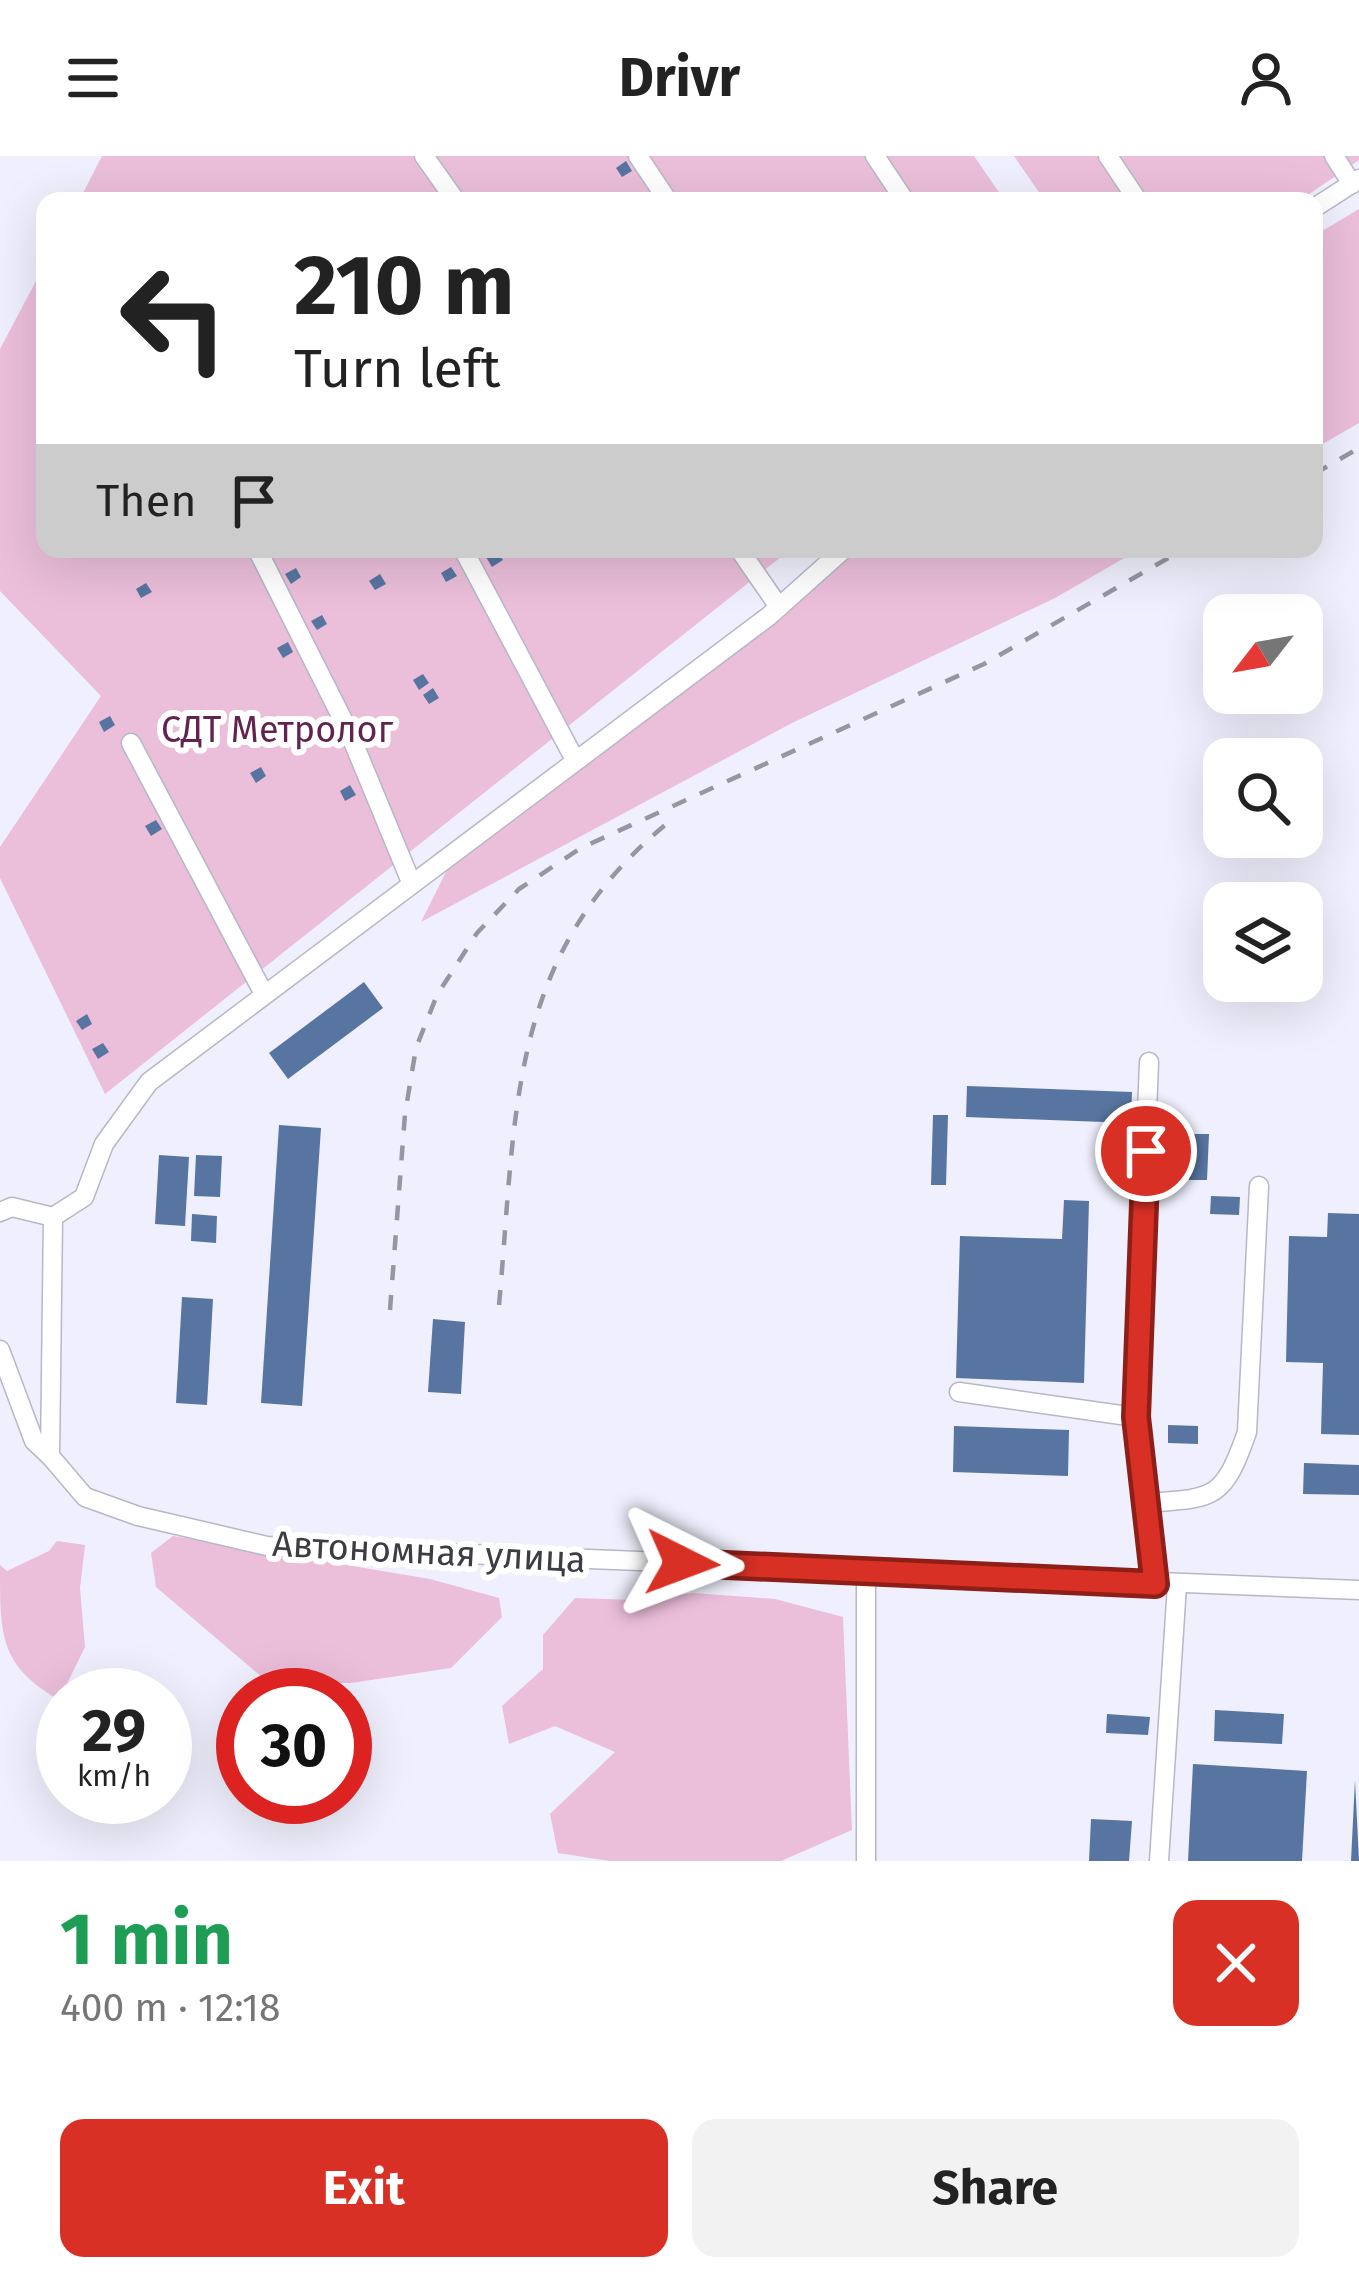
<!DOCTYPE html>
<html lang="en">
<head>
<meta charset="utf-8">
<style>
	:root { --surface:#fff; --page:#f2f2f2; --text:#222; --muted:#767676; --accent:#d93025 }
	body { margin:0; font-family:"Fira Sans",sans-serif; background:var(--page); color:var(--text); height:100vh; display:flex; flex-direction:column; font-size:45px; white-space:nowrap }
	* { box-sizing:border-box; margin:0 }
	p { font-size:39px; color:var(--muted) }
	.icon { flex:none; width:66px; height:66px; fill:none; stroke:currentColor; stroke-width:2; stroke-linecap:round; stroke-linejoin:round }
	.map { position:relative; height:1705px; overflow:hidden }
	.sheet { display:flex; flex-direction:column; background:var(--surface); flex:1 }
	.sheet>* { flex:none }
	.top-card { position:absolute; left:36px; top:36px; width:1287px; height:366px; border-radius:24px; box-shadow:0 12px 48px #0002; background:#fff; color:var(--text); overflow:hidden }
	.needle { width:78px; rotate:239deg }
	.controls { position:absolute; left:1203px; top:438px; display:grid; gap:24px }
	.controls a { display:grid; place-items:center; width:120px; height:120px; border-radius:24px; background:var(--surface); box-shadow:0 12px 48px #0002; font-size:60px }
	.speed { position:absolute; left:36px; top:1512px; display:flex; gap:24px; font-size:60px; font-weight:700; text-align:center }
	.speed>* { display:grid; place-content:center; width:156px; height:156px; border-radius:50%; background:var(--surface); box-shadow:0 12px 48px #0002; line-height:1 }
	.speed small { font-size:30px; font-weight:400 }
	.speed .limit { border:18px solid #d22; background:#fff; color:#111 }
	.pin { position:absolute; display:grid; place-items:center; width:102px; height:102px; color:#fff; margin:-51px; border:6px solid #fff; border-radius:50%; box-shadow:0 3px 12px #0007 }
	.me { position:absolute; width:132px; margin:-66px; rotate:93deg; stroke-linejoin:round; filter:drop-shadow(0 0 9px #0008) }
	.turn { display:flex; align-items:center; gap:42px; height:252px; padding:0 60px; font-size:54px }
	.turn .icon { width:156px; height:156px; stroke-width:2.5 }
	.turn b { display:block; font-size:84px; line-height:102px }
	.then { display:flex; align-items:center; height:114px; padding:0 60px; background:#0003; gap:24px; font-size:45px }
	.round { display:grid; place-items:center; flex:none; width:126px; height:126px; border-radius:24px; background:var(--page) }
	.overview { display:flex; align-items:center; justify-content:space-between; height:204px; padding:0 60px }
	h1 { font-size:72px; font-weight:700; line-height:90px; color:#1e9e55 }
	.button { display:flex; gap:24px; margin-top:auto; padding:24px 60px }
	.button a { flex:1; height:138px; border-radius:24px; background:var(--accent); color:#fff; font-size:48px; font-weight:700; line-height:138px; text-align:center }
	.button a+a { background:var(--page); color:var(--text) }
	header { display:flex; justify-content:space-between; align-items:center; height:156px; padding:0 60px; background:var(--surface); font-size:54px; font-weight:700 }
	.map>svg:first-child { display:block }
	.green { fill:#ebbeda }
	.building { fill:#5775a0 }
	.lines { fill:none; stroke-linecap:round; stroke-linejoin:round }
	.minor-casing { stroke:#b7b7c7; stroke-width:21 }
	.minor { stroke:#fff; stroke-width:18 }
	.rail { stroke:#9696a0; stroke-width:4.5; stroke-dasharray:15 15; stroke-linecap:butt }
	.route-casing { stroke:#8d1f18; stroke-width:30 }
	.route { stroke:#d93025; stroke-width:21 }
	.labels { text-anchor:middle; stroke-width:12; stroke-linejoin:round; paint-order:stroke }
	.park-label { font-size:36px; fill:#62244f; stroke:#fff }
	.street-label { font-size:36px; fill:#3c3c43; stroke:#fff }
</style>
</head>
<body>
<header><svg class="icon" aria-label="menu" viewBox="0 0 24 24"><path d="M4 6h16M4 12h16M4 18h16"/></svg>Drivr<svg class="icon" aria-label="person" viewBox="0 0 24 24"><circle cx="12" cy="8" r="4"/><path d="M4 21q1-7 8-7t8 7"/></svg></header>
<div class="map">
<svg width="1359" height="1705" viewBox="0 0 1359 1705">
	<rect width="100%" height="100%" fill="#efeffd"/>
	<g class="green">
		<polygon points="102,0 974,0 1005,45 79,45"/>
		<polygon points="1014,0 1359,0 1359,4 1299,45 1045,45"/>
		<polygon points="1359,53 1359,267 1314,293 1314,80"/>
		<polygon points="45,108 45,393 791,393 105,938 0,722 0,691 101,540 0,435 0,193"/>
		<polygon points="854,393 1140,393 1055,442 792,567 421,766 450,708 773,468"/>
		<polygon points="173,1380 430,1423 499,1442 502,1461 451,1512 351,1527 269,1527 156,1431 151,1397"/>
		<path d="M57 1385 85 1389 80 1432 85 1491 59 1544C0 1509 0 1482 0 1409L7 1415 49 1395Z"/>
		<polygon points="694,1437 775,1443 843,1461 852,1674 781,1705 610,1705 558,1697 550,1658 615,1596 555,1570 509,1588 502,1550 543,1513 543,1479 575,1442 637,1444"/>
	</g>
	<g class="building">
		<polygon points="626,5 632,15 622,21 616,12"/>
		<polygon points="497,395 503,404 492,411 486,401"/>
		<polygon points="451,411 457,420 446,426 441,417"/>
		<polygon points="296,412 301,421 291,428 285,418"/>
		<polygon points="380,418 386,428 375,434 369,425"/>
		<polygon points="146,427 152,436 141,442 136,433"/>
		<polygon points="322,459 327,468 317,474 311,465"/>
		<polygon points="288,486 293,496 283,502 277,492"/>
		<polygon points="423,518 429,527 419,534 413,524"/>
		<polygon points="433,532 439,542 429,548 423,539"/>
		<polygon points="110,560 115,569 104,576 99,566"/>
		<polygon points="380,571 386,580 375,587 369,577"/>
		<polygon points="261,611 266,620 256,627 250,617"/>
		<polygon points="350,629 356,639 345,645 340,635"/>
		<polygon points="156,664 162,673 151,680 145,670"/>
		<polygon points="364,826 383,852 288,923 269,897"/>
		<polygon points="87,858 92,868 82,874 76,865"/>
		<polygon points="103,887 109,896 98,903 92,893"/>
		<polygon points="967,930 1132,936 1131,967 966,961"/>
		<polygon points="933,959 948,959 946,1029 931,1029"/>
		<polygon points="279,969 321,972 302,1250 261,1247"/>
		<polygon points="1190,978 1209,978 1207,1024 1189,1024"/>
		<polygon points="159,999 189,1001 185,1070 155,1068"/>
		<polygon points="196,999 222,1000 220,1041 194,1040"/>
		<polygon points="1211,1040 1240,1041 1239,1059 1210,1058"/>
		<polygon points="1064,1044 1089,1045 1084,1227 956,1222 960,1080 1062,1083"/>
		<polygon points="1328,1057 1359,1058 1359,1279 1321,1278 1323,1207 1286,1206 1289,1080 1327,1081"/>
		<polygon points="192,1058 217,1060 216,1087 191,1085"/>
		<polygon points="182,1141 213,1143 207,1249 176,1247"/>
		<polygon points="433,1163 465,1166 461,1238 428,1236"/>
		<polygon points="1168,1269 1198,1270 1198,1288 1168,1287"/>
		<polygon points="954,1270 1069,1274 1068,1320 953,1316"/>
		<polygon points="1304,1307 1359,1309 1359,1339 1303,1338"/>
		<polygon points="1215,1554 1284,1558 1282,1588 1214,1585"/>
		<polygon points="1107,1558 1150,1561 1148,1579 1106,1577"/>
		<polygon points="1193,1608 1307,1615 1302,1705 1188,1705"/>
		<polygon points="1355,1624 1359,1705 1351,1705"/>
		<polygon points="1091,1663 1132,1665 1129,1705 1089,1705"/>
	</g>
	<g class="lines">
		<defs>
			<g id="minor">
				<polyline points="424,0 456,45"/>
				<polyline points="638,0 668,45"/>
				<polyline points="875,0 905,45"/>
				<polyline points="1108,0 1138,45"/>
				<polyline points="1334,0 1352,28"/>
				<polyline points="1314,52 1359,23"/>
				<polyline points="257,393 349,576 411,726"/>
				<polyline points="463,393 575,604"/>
				<polyline points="739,393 779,451"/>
				<polyline points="131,587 264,838"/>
				<polyline points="1149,906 1135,1261 1155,1428"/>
				<polyline points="0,1056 12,1051 53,1061 84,1041 104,988 149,926 769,460 844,393"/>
				<polyline points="53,1061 50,1300 85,1341 138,1360 267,1390 1359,1434"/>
				<polyline points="0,1194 34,1285 50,1300"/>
				<polyline points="959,1236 1135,1261"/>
				<path d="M1145 1347C1214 1342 1223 1345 1247 1276L1259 1030"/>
				<polyline points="866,1415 866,1705"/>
				<polyline points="1159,1705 1177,1429"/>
			</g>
		</defs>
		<use href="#minor" class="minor-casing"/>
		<use href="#minor" class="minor"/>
		<g class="rail">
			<polyline points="1314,318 1359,292"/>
			<path d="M499 1149C517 953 506 795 675 661"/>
			<polyline points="390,1154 405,958 416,892 437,839 477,777 519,733 581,692 984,508 1184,393"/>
		</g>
	</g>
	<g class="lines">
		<defs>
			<polyline id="route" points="682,1407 1155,1428 1136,1261 1146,995"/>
		</defs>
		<use href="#route" class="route-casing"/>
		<use href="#route" class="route"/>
	</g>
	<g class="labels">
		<g class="park-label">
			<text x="277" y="586">СДТ Метролог</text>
		</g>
		<g class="street-label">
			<text transform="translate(429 1395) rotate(3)" y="13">Автономная улица</text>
		</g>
	</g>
</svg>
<div class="controls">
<a><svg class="needle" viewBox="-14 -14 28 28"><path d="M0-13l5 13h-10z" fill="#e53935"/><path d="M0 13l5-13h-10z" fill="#767676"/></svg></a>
<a><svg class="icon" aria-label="search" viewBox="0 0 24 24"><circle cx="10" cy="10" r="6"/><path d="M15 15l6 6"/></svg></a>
<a><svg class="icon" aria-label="layers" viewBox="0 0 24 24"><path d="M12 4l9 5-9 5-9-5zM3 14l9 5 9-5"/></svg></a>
</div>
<div class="speed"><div>29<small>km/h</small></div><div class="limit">30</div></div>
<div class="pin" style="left:1146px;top:995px;background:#d93025"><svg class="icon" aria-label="arrive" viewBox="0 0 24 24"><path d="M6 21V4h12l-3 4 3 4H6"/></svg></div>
<svg class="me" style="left:682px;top:1407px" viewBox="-20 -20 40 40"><path d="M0-17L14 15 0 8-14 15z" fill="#d93025" stroke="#fff" stroke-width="4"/></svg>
<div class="top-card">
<div class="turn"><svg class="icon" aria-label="left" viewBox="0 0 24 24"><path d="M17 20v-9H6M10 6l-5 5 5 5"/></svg><div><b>210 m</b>Turn left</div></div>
<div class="then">Then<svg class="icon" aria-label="arrive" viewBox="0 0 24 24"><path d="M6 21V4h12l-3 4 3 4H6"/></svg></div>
</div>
</div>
<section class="sheet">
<div class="overview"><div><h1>1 min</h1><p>400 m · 12:18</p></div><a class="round" style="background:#d93025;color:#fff"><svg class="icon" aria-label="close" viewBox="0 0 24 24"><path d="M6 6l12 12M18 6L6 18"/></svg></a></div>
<div class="button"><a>Exit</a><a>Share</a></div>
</section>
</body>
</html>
